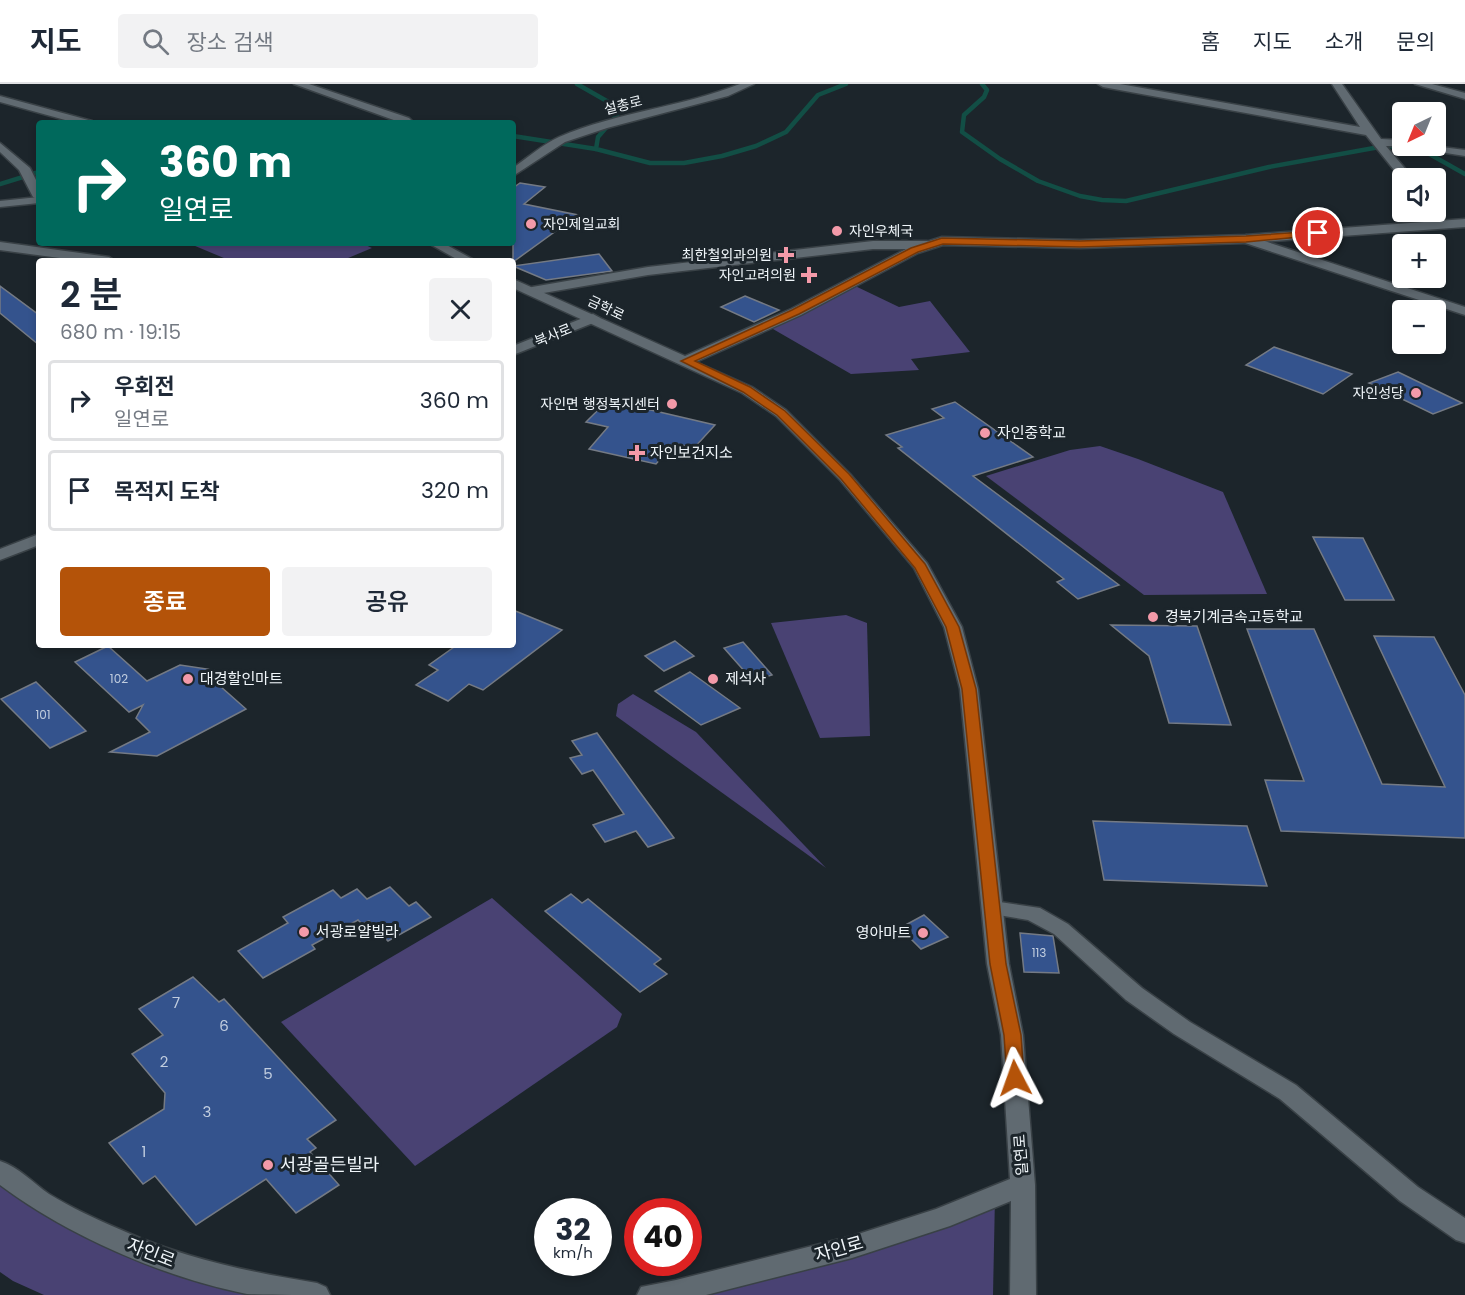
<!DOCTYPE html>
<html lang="ko">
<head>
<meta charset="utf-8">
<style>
	:root { --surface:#fff; --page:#f2f2f3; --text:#1f2937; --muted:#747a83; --line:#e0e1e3; --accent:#b45309 }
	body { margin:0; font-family:Poppins,"Noto Sans KR",sans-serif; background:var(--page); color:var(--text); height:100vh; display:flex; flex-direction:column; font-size:22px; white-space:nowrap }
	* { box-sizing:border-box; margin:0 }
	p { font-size:20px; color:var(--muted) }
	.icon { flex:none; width:33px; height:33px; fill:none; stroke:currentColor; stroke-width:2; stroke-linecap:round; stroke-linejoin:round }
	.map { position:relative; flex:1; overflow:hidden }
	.details { position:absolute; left:36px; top:174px; width:480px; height:390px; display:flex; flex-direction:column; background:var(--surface); border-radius:6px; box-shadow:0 3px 9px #0003 }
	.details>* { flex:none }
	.banner { position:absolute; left:36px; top:36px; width:480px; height:126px; border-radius:6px; box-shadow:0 3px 9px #0003; background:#00695c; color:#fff; overflow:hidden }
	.needle { width:39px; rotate:223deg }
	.fabs { position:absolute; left:1392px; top:18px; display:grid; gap:12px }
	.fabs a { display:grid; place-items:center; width:54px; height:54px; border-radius:6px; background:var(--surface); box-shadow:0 3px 9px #0003; font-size:30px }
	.speed { position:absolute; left:534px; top:1114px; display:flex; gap:12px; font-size:30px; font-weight:700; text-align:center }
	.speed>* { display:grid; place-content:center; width:78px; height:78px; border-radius:50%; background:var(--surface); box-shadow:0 3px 9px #0003; line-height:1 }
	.speed small { font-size:15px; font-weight:400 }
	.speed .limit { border:9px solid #d22; background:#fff; color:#111 }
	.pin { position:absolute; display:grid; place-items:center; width:51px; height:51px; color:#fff; margin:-26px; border:3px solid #fff; border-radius:50%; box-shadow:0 2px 6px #0007 }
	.me { position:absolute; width:66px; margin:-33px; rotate:356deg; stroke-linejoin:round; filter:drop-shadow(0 0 4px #0008) }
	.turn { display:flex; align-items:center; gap:21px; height:126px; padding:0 24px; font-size:27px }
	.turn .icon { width:78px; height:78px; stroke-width:2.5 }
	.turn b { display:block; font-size:42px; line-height:51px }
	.round { display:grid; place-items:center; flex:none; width:63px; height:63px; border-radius:6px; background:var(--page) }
	.headline { display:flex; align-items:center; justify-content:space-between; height:102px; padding:0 24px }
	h1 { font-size:36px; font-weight:600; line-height:45px }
	.cta { display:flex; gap:12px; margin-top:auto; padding:12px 24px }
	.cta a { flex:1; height:69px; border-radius:6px; background:var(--accent); color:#fff; font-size:24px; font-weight:600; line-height:69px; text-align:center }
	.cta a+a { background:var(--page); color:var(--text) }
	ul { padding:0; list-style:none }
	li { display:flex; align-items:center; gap:18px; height:81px; margin:0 12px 9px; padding:0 12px; border:3px solid var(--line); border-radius:6px }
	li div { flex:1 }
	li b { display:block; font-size:22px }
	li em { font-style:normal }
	header { display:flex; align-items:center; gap:36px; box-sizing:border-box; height:84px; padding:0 30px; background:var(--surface); border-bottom:2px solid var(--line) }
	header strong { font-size:28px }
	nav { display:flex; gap:33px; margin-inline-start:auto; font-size:21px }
	.search { width:420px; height:54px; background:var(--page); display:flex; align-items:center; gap:15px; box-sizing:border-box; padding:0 21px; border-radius:6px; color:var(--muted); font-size:22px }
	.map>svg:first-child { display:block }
	.green { fill:#494273 }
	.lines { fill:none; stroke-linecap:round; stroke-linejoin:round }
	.stream { stroke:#124e45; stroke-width:4.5 }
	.building { fill:#34538d; stroke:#747a84; stroke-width:1.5 }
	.street-casing { stroke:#394146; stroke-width:3 }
	.secondary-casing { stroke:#394146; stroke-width:3 }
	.street { fill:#606a71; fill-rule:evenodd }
	.secondary { fill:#606a71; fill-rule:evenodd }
	.route { fill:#b45309; stroke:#753606; stroke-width:1.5 }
	.poi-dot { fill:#f39aa9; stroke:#1c252b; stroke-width:2 }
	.labels { text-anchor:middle; stroke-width:6; stroke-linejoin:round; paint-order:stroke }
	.number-label { font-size:12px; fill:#c1cddf }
	.far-street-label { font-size:14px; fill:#f0f6fa; stroke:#1c252b }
	.far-poi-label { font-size:14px; fill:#f0f6fa; stroke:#1c252b; text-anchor:end }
	.poi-label { font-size:15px; fill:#f0f6fa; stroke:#1c252b; text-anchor:start }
	.near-number-label { font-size:15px; fill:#c1cddf }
	.street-label { font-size:15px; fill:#f0f6fa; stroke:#1c252b }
	.near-poi-label { font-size:18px; fill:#f0f6fa; stroke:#1c252b; text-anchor:start }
	.near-street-label { font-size:18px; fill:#f0f6fa; stroke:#1c252b }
</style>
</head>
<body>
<header>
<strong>지도</strong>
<div class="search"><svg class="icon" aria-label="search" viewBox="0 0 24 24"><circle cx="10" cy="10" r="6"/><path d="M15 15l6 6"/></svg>장소 검색</div>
<nav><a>홈</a><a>지도</a><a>소개</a><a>문의</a></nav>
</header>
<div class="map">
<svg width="1465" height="1211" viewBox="0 0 1465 1211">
	<rect width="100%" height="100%" fill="#1c252b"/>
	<g class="green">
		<polygon points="188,159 361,159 372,164 341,177 231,177"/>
		<polygon points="851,200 899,223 930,217 970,268 911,275 919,286 851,290 766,241"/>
		<polygon points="1100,362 1138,375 1223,408 1267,510 1144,511 986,392 1070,366"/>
		<polygon points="846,531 867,539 870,652 820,654 771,539"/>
		<polygon points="633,610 696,648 826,784 616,632 618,620"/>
		<polygon points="492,814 622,930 617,943 415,1082 281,938"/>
		<polygon points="0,1087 42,1118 273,1204 317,1211 44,1211 13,1197 0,1188"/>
		<polygon points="995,1113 993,1211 650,1211"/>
	</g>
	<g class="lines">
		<g class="stream">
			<polyline points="577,0 612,20 617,31 598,53 596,65 650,79 684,79 722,72 756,62 786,48 818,11 846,0"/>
			<polyline points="982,0 987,6 984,13 964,31 962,48 1000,75 1038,97 1080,112 1102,116 1126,117 1269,83 1385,62 1408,63 1424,67 1465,90"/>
			<polyline points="513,52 596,65"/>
			<polyline points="0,100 39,88"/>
		</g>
	</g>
	<g class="building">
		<polygon points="520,99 545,103 524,120 578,131 513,178 513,104"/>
		<polygon points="599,170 612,187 546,196 513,182"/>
		<polygon points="0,202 39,231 39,261 0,229"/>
		<polygon points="745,212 779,226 754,238 721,223"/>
		<polygon points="1274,263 1352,290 1323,310 1246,281"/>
		<polygon points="1398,288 1462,319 1433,330 1369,299"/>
		<polygon points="608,316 715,341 694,364 674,359 656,380 589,365 608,343 586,338"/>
		<polygon points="955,318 1033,373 973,392 1119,501 1078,515 1057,498 1064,495 898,364 902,363 886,351 944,334 932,325"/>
		<polygon points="1313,453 1363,454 1394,516 1345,516"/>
		<polygon points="513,526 562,546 483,606 469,600 448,617 416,601 438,586 429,581 457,561 513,561"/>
		<polygon points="1111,541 1197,542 1231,641 1169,639 1149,572"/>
		<polygon points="1247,545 1314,545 1382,700 1445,703 1374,552 1434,553 1465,611 1465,754 1281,747 1265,696 1304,697"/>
		<polygon points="675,557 694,572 664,587 645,572"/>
		<polygon points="743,558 772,591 753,597 724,564"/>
		<polygon points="108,562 147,597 180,581 214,586 211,594 246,625 157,672 110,668 150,648 136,634 143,621 129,628 75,578"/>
		<polygon points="690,588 740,624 701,641 655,607"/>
		<polygon points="36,598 86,647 50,664 1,615"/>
		<polygon points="597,649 639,707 674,754 648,763 636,747 605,758 593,741 624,730 593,686 582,690 570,674 582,671 572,657"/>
		<polygon points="1093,737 1247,742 1267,802 1104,796"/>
		<polygon points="390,803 409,822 416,818 431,833 388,857 369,837 362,840 358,836 312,861 315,865 263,894 238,867 288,839 283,833 333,806 341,814 357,805 367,815"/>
		<polygon points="571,810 582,819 588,815 661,875 654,880 667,890 640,908 545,827"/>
		<polygon points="924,831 948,853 921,865 900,844"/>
		<polygon points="1020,849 1053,852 1059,889 1024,888"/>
		<polygon points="193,893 219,918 224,915 336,1036 307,1055 316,1064 310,1068 339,1101 296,1129 266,1095 196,1141 155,1092 143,1100 109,1059 164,1025 165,1009 132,970 163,951 139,925"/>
	</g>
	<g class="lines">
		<defs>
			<g id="street">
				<polygon points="294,0 309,0 409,34 414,39 402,39"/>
				<polygon points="1098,0 1120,0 1360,43 1332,0 1342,0 1381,55 1402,56 1402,62 1405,62 1386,62 1413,94 1402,96 1366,51 1103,3"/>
				<polygon points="0,59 30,84 39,102 39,116 33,113 19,86 0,68"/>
				<polygon points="1415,62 1434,62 1465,66 1465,72 1420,65"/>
				<polygon points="1436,125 1448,140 1446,143 1438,143 1427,128 1436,128"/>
				<polygon points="1246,151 1465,223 1465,231 1242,158 1240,155"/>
				<polygon points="873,157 927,157 933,161 927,165 873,165 648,191 532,211 526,207 532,203 648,183"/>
				<polygon points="0,158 109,173 115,177 82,177 0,166"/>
				<polygon points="593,230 600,234 598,237 513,271 513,262"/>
				<polygon points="39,450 39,461 0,476 0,465"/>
				<polygon points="993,817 1040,824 1068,840 1142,904 1190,938 1296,1001 1418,1103 1465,1134 1465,1159 1456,1156 1400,1117 1280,1015 1174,950 1126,916 1054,850 1028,836 986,829 983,824 986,819"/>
			</g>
			<g id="secondary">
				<path d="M740 0H754L728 12 607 44 565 58 513 92V84C527 74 543 60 559 53 617 28 682 23 740 0Z"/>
				<polygon points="1415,0 1432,0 1465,9 1465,15"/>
				<polygon points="0,12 92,37 93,39 76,39 0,18"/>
				<polygon points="39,113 39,119 0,123 0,117"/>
				<polygon points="1465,135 1465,143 1246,159 1080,164 943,161 918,169 801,231 696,278 752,303 786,326 850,390 927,479 962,543 978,605 1009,880 1023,951 1035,1101 1036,1211 1010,1211 1011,1117 950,1142 852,1174 706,1211 637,1211 641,1203 676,1196 852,1152 936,1125 1010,1095 1001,951 987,880 960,605 944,543 914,484 840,396 776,332 742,309 513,204 513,195 685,272 791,225 910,163 942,153 1080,156 1246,151"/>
				<polygon points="428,159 443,159 476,177 460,177"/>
				<path d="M0 1077C19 1083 33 1099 49 1110 70 1123 96 1135 119 1145 182 1174 249 1188 317 1199L326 1203 330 1211C306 1211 269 1211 247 1210 163 1193 68 1152 0 1101Z"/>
			</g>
		</defs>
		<use href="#street" class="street-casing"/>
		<use href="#secondary" class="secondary-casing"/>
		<use href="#street" class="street"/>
		<use href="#secondary" class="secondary"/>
	</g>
	<polygon class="route" points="1318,147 1322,149 1321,151 1246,158 1080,163 943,160 918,168 799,230 695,277 750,303 785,327 849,390 925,480 959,543 976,605 1006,880 1021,951 1024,994 1022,998 1015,1001 1009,998 1007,994 1004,951 990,880 962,605 946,543 915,484 841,395 777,331 762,321 743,308 681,277 792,226 911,164 942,154 1080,157 1246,152"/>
	<g class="poi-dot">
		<circle cx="531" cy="140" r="6"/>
		<circle cx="837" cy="147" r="6"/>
		<path d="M783 162h6v6h6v6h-6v6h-6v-6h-6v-6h6z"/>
		<path d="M806 182h6v6h6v6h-6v6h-6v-6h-6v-6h6z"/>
		<circle cx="1416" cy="309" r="6"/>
		<circle cx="672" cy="320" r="6"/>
		<circle cx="985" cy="349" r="6"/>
		<path d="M634 360h6v6h6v6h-6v6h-6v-6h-6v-6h6z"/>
		<circle cx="1153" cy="533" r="6"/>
		<circle cx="188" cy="595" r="6"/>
		<circle cx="713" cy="595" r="6"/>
		<circle cx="304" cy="848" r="6"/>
		<circle cx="923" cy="849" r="6"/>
		<circle cx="268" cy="1081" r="6"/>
	</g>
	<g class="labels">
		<g class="number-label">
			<text x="119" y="599">102</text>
			<text x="43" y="635">101</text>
			<text x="1039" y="873">113</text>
		</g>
		<g class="far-street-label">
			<text transform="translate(623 21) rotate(-14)" y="5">설총로</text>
			<text transform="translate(606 224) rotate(25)" y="5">금학로</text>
			<text transform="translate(553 251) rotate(-22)" y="5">북사로</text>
		</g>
		<g class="far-poi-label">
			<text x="543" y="145" text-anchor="start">자인제일교회</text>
			<text x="849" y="152" text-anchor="start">자인우체국</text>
			<text x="772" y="176">최한철외과의원</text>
			<text x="796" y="196">자인고려의원</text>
			<text x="1404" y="314">자인성당</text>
			<text x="660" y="325">자인면 행정복지센터</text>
		</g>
		<g class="poi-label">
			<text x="997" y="354">자인중학교</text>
			<text x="650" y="374">자인보건지소</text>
			<text x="1165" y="538">경북기계금속고등학교</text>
			<text x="200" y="600">대경할인마트</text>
			<text x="725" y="600">제석사</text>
			<text x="316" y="853">서광로얄빌라</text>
			<text x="911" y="854" text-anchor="end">영아마트</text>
		</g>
		<g class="near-number-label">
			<text x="176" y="924">7</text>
			<text x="224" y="947">6</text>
			<text x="164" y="983">2</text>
			<text x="268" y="995">5</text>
			<text x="207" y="1033">3</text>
			<text x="144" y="1073">1</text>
		</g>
		<g class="street-label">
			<text transform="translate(1021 1071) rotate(-94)" y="5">일연로</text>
		</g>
		<g class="near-poi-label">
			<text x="280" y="1087">서광골든빌라</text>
		</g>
		<g class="near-street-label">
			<text transform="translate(839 1165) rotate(-16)" y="6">자인로</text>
			<text transform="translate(151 1169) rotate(21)" y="6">자인로</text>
		</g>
	</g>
</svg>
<div class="fabs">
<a><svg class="needle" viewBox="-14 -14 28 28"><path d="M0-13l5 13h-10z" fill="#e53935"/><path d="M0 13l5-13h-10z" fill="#747a83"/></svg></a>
<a><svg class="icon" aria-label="sound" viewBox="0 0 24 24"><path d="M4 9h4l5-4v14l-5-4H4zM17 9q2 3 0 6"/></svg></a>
<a>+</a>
<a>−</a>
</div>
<div class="speed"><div>32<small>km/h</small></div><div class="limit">40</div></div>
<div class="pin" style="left:1318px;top:149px;background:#d93025"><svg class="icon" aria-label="arrive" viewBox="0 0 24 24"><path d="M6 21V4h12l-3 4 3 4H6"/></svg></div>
<svg class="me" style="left:1015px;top:994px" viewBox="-20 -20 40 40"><path d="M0-17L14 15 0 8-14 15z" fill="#b45309" stroke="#fff" stroke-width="4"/></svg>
<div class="banner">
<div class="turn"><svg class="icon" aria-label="right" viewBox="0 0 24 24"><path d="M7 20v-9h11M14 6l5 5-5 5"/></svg><div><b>360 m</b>일연로</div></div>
</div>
<section class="details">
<div class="headline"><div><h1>2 분</h1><p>680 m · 19:15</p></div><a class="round"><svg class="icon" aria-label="close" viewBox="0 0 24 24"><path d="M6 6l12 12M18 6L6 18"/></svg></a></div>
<ul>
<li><svg class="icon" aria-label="right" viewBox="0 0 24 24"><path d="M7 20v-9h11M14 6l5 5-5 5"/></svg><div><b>우회전</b><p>일연로</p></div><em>360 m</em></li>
<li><svg class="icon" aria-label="arrive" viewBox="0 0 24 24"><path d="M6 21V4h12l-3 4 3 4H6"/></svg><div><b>목적지 도착</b></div><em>320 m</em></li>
</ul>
<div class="cta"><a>종료</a><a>공유</a></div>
</section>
</div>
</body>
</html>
